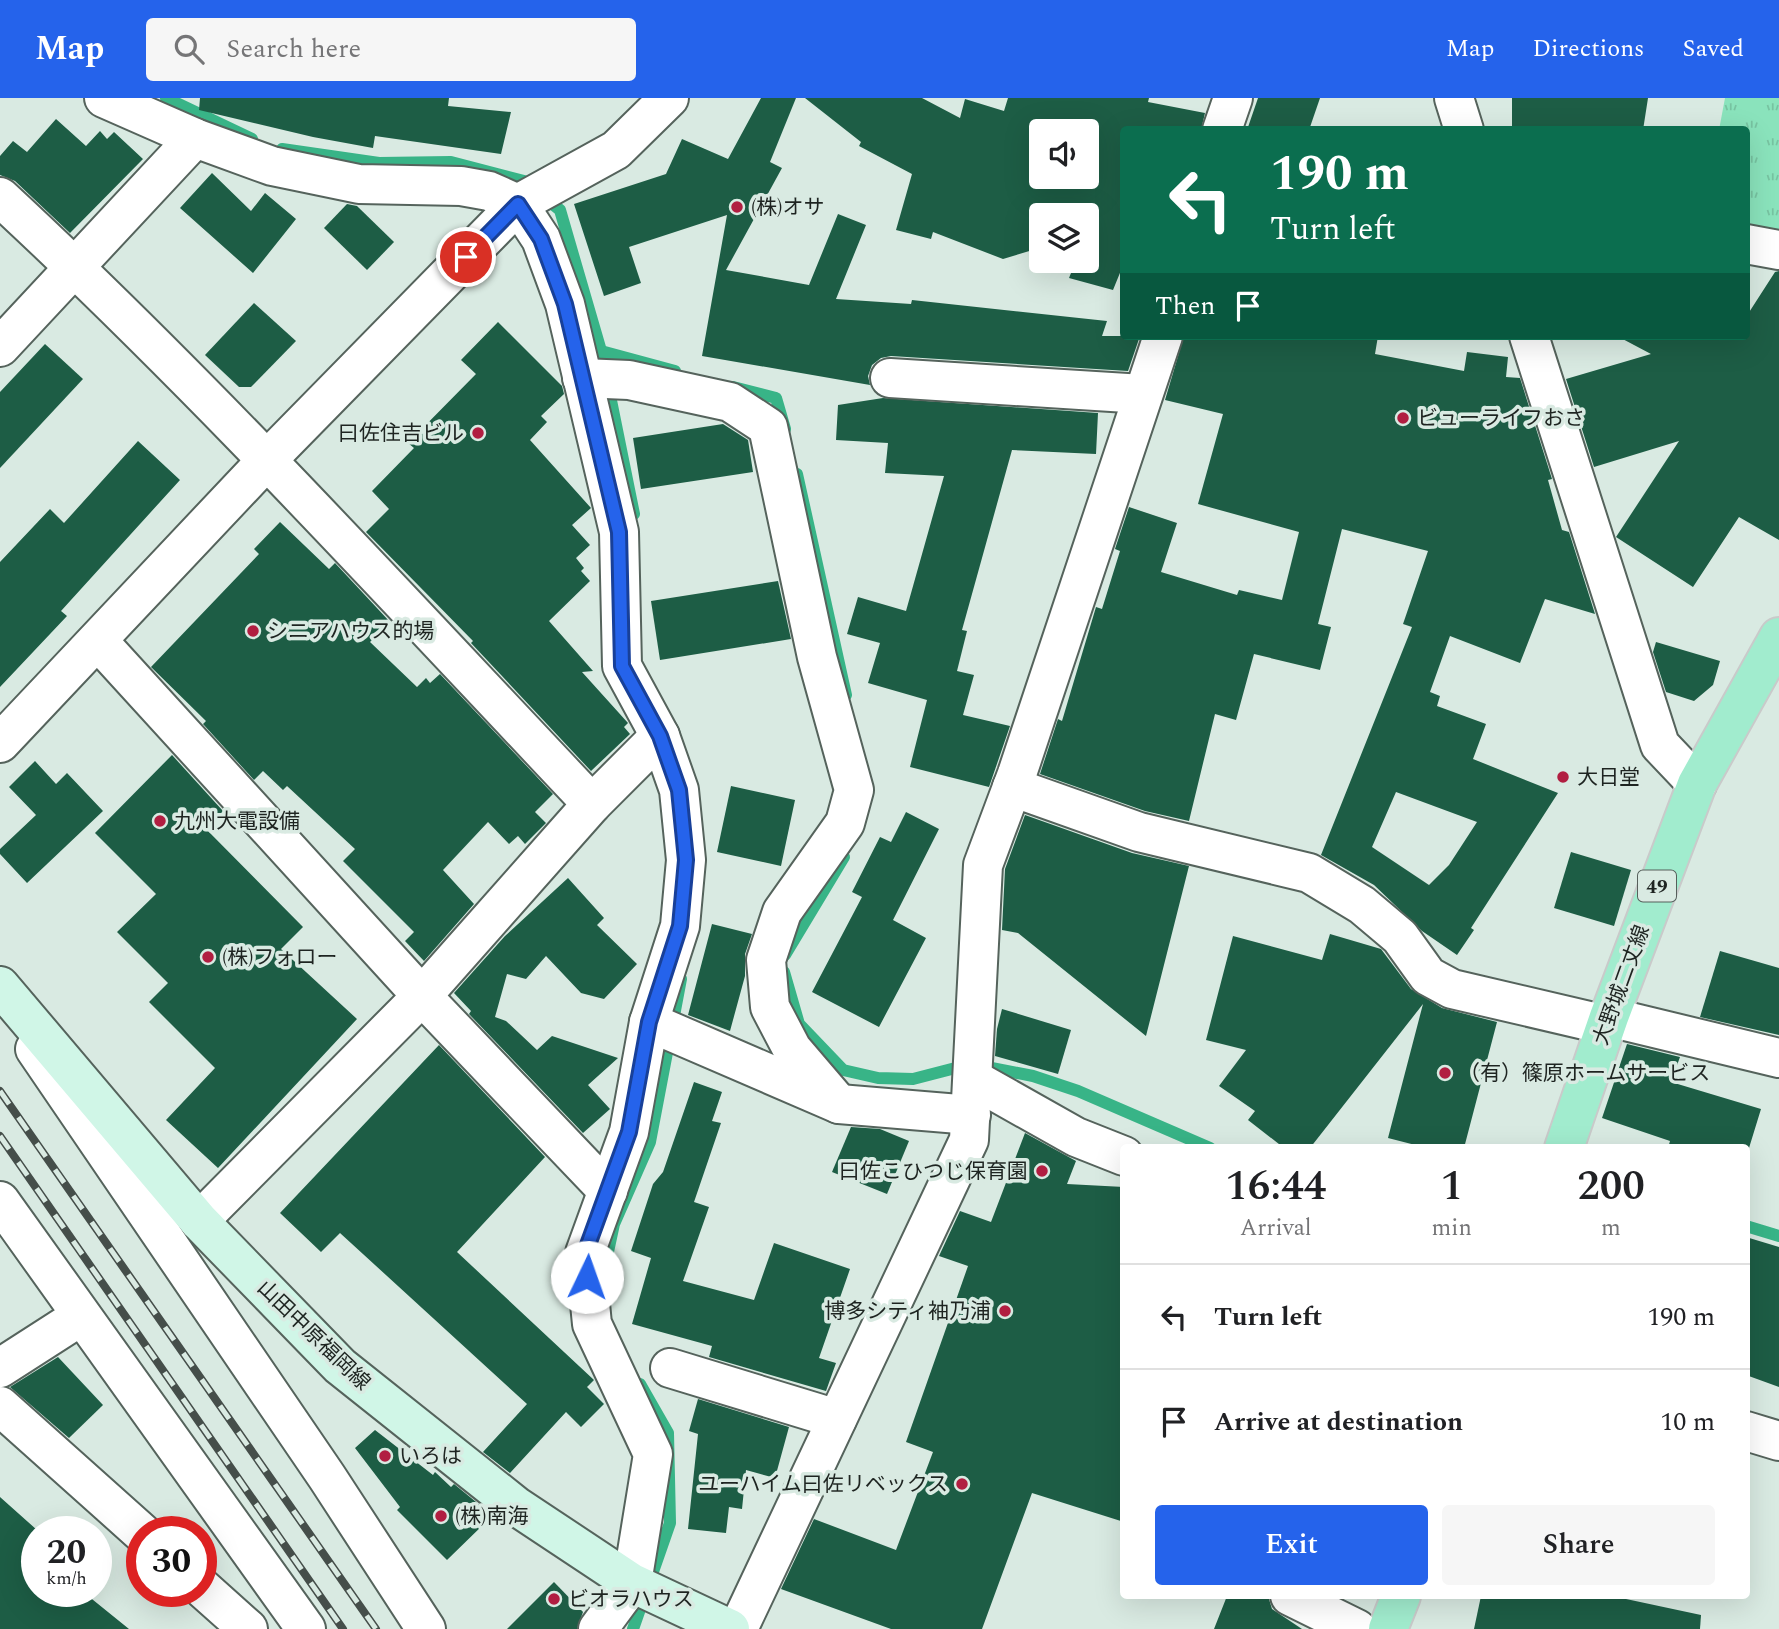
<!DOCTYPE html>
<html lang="en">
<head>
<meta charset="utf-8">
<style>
	:root { --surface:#fff; --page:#f6f6f6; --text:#202124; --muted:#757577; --line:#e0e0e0; --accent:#2563eb }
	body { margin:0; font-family:Spectral,"Noto Sans JP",serif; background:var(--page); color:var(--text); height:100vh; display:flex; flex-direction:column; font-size:26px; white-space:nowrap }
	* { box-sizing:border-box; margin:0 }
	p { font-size:23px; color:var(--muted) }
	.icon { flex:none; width:38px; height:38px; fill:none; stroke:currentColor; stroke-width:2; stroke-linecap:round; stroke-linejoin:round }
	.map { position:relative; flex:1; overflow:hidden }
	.drawer { position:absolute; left:1120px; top:1046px; width:630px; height:455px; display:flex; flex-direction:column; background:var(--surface); border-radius:7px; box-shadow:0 7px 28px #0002 }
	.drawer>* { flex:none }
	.guide { position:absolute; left:1120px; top:28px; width:630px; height:214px; border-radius:7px; box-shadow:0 7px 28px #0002; background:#0b6e4f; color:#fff; overflow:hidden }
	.tools { position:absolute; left:1029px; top:21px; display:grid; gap:14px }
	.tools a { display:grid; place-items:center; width:70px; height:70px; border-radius:7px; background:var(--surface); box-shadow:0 7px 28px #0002; font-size:35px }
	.speed { position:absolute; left:21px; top:1418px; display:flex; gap:14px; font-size:35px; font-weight:700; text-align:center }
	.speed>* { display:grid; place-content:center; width:91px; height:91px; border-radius:50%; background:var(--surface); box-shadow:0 7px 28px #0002; line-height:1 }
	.speed small { font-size:18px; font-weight:400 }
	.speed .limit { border:10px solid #d22; background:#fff; color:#111 }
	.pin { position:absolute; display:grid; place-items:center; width:60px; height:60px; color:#fff; margin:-30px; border:4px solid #fff; border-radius:50%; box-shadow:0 2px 7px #0007 }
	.me { position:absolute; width:77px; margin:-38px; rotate:3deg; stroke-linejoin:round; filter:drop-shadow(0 0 5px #0008) }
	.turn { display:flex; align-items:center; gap:24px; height:147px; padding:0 35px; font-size:32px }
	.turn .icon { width:91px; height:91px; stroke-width:2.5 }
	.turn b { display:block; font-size:49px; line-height:60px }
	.then { display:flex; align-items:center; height:66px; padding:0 35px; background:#0003; gap:14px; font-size:26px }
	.eta { display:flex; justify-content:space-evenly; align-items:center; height:119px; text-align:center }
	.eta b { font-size:42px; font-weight:600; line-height:49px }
	.action { display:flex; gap:14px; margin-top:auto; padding:14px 35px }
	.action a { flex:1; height:80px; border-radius:7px; background:var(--accent); color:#fff; font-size:28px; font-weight:600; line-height:80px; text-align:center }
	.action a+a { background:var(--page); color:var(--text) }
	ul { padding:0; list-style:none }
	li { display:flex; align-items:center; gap:21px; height:105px; padding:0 35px; border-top:2px solid var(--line) }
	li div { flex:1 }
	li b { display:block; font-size:26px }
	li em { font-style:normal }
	header { display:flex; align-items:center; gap:42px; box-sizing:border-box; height:98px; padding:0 35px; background:var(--accent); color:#fff }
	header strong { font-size:33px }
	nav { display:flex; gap:38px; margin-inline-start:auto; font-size:24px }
	.search { width:490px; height:63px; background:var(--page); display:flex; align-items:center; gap:18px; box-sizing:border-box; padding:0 24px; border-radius:7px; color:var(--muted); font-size:26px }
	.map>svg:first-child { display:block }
	.park { fill:url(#park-tufts) }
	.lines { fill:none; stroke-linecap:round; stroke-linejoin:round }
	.stream { stroke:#38b487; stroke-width:12 }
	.building { fill:#1d5d45; fill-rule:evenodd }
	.minor-casing { stroke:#55635c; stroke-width:42 }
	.tertiary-casing { stroke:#55635c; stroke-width:42 }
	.secondary-casing { stroke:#55635c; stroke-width:42 }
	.primary-casing { stroke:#c9caca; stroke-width:42 }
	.minor { stroke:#fff; stroke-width:38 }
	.tertiary { stroke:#fff; stroke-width:38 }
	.secondary { stroke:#d0f6e7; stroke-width:38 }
	.primary { stroke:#a1ecce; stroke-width:38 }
	.rail-casing { stroke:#454e4a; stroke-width:8 }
	.rail { stroke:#d9eae2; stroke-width:5; stroke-dasharray:16; stroke-linecap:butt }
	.route-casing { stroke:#184099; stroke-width:18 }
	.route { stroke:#2563eb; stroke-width:12 }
	.poi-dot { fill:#b11e41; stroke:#d9eae2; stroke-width:2.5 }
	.labels { text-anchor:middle; stroke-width:7; stroke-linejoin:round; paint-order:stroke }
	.shield { fill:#d9eae2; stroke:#565f5b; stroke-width:2 }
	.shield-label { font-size:19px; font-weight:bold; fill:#1e2421 }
	.poi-label { font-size:21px; fill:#1e2421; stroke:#d9eae2; text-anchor:start }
	.street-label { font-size:21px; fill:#1e2421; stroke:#d9eae2 }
</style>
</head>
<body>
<header>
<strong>Map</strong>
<div class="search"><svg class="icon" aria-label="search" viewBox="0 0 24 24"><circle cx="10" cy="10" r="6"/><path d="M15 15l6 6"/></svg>Search here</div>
<nav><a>Map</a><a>Directions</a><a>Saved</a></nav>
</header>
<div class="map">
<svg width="1779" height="1531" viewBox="0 0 1779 1531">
	<defs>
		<pattern id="park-tufts" width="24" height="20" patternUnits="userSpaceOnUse" patternTransform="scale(1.75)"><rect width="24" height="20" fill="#8ae3bc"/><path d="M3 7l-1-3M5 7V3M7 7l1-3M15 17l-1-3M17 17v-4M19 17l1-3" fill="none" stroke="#77c3a1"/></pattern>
	</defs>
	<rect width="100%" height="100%" fill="#d9eae2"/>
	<polygon class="park" points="1725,0 1779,0 1779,145 1747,137 1746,32 1719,32"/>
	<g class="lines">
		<g class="stream">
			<polyline points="166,0 252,41"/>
			<polyline points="282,51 379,65 451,64 524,83 560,112 601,253 634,416"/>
			<polyline points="601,253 675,273"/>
			<polyline points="733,289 776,300 785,331"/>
			<polyline points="797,376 846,597"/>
			<polyline points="785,857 844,759"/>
			<polyline points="784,874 799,926 843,972 878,980 913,981 971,966 1033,978 1078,993 1210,1050"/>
			<polyline points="1746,1128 1779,1138"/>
			<polyline points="606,1192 606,1163 614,1126 650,1044 681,881"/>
			<polyline points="633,1531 670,1425 668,1335 640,1286"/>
		</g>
	</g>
	<g class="building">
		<polygon points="200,0 449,0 448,8 511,14 501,56 375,38 373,50 313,39 199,12"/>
		<polygon points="761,0 796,0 770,64 782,70 726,172 809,187 838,116 866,127 836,201 911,206 912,202 1107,223 1102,238 1140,238 1128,273 891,258 881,260 872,267 868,278 870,287 702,258 727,117 629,149 641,185 604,198 574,106 666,76 682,41 728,61"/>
		<path d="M805 0H922L960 20 965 1 1004 13 1008 0H1149L1148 4 1205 15 1201 32H1124V165L1113 192 1069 180 1075 165 1068 163H1087V117H1041V152L1036 151 1003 161 933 134 931 141 896 132 912 76 859 48 861 44ZM1041 33H1087V79H1041Z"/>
		<polygon points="1258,0 1320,0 1309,32 1247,32"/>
		<polygon points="1512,0 1648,0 1643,32 1512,32"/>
		<polygon points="56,21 86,48 100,33 107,41 114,34 143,61 70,135 15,83 0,77 0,58 13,43 27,54"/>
		<polygon points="212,75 251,113 265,95 296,121 253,175 180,110"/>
		<polygon points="347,106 357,108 394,144 367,172 324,130"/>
		<polygon points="1775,174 1779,173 1779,442 1739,419 1693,489 1616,439 1679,343 1594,369 1566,281 1651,256 1617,238 1746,238 1746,219"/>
		<polygon points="254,205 296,243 251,289 239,289 205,257"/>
		<polygon points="498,224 562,288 564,296 541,318 547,324 530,342 591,410 572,427 590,447 576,460 584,470 581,473 590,483 549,523 593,573 582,574 628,625 624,629 630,636 591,673 471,545 473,543 366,434 389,411 372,393 414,350 408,345 476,276 461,262"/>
		<path d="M1184 238H1378L1375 256 1464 273 1467 254 1508 259 1506 279 1520 280 1552 381 1548 382 1562 432 1569 434 1595 516 1545 501 1520 565 1450 538 1430 594 1440 598 1437 608 1486 626 1473 661 1558 695 1471 830 1474 832 1457 857 1422 833 1374 787 1321 757 1412 529 1403 526 1428 453 1342 431 1318 526 1331 529 1320 572 1254 556 1236 622 1215 616 1189 723 1145 713 1040 676 1058 621 1062 623 1096 509 1102 511 1120 453 1115 451 1129 409 1177 425 1161 474 1237 497 1239 492 1282 502 1299 434 1198 406 1223 316 1165 302ZM1396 694 1477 724 1449 767 1429 787 1372 749Z"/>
		<polygon points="45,246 83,281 0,370 0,294"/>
		<polygon points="883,300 1098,315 1096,356 1012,352 962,532 967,533 957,573 974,577 963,617 1010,628 989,689 910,669 927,602 868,585 880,545 847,536 858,499 906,513 944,378 885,375 888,345 836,342 838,307"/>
		<polygon points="723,326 748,342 753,374 641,391 633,340"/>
		<polygon points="138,343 180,382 61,513 67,518 0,589 0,464 50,411 64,425"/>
		<polygon points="280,424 329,471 335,465 390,524 370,544 417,589 426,580 430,585 440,576 553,696 535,714 546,725 525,746 518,738 509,746 488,724 443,772 474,806 424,863 405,843 414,834 343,763 355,751 287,688 283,692 263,673 254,682 203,626 206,623 151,569 259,456 254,451"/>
		<polygon points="778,483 791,541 660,562 651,503"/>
		<polygon points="1656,544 1720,563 1713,587 1694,603 1666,594 1653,554"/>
		<polygon points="172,657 223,713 206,731 303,829 281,851 357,921 218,1070 166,1022 215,970 149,904 168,885 117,834 156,796 95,735"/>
		<polygon points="35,663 56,686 67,675 103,713 27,785 0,756 0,751 36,717 9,689"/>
		<polygon points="731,688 795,702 781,768 717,754"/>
		<polygon points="906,714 939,731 893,822 926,840 879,929 812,894 862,799 852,794 880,739 891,744"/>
		<polygon points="1025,717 1132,755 1189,768 1146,938 1018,835 1002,832 1005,771"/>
		<polygon points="1571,754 1631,772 1614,828 1554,810"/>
		<polygon points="568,780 604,820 597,827 637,866 604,901 581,895 546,858 526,881 507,876 495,919 506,923 537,952 552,938 618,960 588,987 610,1011 583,1035 469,916 471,913 454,895 505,838"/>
		<polygon points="712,826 752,836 745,856 745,878 730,933 688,917"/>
		<polygon points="1330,836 1381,851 1411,891 1442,910 1497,924 1464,1050 1427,1050 1388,1040 1423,906 1310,1050 1284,1050 1248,1022 1255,1013 1219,988 1246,952 1206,942 1233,838 1322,862"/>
		<polygon points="1720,853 1779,870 1779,937 1700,919"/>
		<polygon points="1002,911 1071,932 1058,976 995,958 997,931"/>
		<polygon points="1627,946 1680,959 1671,984 1761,1011 1749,1050 1668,1050 1670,1043 1602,1020"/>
		<polygon points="439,947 545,1059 457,1154 594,1282 587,1289 604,1306 581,1329 566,1314 510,1375 483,1354 527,1306 340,1135 321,1154 280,1115"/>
		<polygon points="694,984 722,994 712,1023 721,1025 694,1104 709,1109 683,1183 754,1202 774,1145 850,1171 819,1260 836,1265 826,1293 709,1259 712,1248 632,1226 651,1160 631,1153 653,1086 663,1074"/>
		<polygon points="851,1029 880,1031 909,1043 887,1096 832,1074"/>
		<polygon points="1025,1035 1076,1063 1067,1086 1124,1089 1124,1424 1032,1395 982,1531 891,1531 781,1491 814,1421 896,1452 933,1354 906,1344 968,1168 939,1158 960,1113 991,1124"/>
		<polygon points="1746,1139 1779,1149 1779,1289 1746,1277"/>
		<polygon points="58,1259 103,1307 69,1340 10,1289"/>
		<polygon points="698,1301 789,1329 775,1380 746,1372 742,1411 729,1409 726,1435 688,1431 698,1336 689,1333"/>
		<polygon points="375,1332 433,1377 435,1374 451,1389 454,1386 481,1408 475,1414 486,1424 447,1462 397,1412 400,1409 355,1350"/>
		<polygon points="0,1399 37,1432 37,1493 82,1493 129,1531 0,1531"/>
		<polygon points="554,1484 583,1514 577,1531 507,1531"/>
		<polygon points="1227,1498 1268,1498 1272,1511 1302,1531 1214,1531"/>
		<polygon points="1481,1498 1612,1498 1701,1517 1700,1531 1474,1531"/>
	</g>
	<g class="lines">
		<defs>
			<g id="minor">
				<polyline points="104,0 195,40 272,68 359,86 461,88 489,93 518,106 541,141 565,206 619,434 622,568 660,638 679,692 686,762 680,828 649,924 629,1034 585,1155 592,1226 653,1356 632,1485 598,1531"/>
				<polyline points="1454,0 1464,32"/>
				<polyline points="1222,32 1233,0"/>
				<path d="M0 99C207 291 398 501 592 706"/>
				<polyline points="1746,146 1779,152"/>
				<polyline points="1529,238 1660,647 1697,686"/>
				<polyline points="0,249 195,40"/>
				<polyline points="582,280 629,282 730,304 768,329 817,559 854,692 845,725 782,814 766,862 770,909 792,951 839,1006"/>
				<polyline points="890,280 1143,296"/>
				<polyline points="98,543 422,898 608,1093"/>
				<polyline points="0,645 267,362 518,106 616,52 669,0"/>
				<polyline points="1012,689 1139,734 1309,775 1362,807 1400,839 1428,878 1452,891 1606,927"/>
				<polyline points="1609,919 1779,960"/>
				<polyline points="649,924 839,1006 971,1017"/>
				<polyline points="973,981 1076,1039 1124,1058"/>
				<polyline points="199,1123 422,898 592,706 660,638"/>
				<polyline points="0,1270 81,1218"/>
				<polyline points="670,1270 837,1321"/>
				<polyline points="0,1308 142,1435"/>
				<polyline points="1746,1333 1779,1343"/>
				<polyline points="201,1489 248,1531"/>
				<polyline points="1290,1498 1357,1531"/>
				<polyline points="738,1531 969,1042 983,767 1017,676 1163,238"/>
			</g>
			<g id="tertiary">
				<polyline points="35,951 327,1379 426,1531"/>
				<polyline points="0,1103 306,1531"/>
			</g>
			<polyline id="secondary" points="0,888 199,1123 340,1268 516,1408 632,1485 730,1531"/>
			<g id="primary">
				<polyline points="1564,1050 1609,919 1697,686 1779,539"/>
				<polyline points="1388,1531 1401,1498"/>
			</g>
		</defs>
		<use href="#minor" class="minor-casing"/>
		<use href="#tertiary" class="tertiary-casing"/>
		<use href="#secondary" class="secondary-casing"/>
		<use href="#primary" class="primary-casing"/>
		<use href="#minor" class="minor"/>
		<use href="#tertiary" class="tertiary"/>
		<use href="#secondary" class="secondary"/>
		<use href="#primary" class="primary"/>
		<defs>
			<g id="rail">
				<polyline points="0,993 376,1531"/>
				<polyline points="0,1038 343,1531"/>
			</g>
		</defs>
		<use href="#rail" class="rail-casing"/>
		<use href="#rail" class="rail"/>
	</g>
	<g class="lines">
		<defs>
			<polyline id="route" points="466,159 518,106 541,141 565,206 619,434 622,568 660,638 679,692 686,762 680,828 649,924 629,1034 585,1155 587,1179"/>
		</defs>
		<use href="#route" class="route-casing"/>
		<use href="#route" class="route"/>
	</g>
	<g class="poi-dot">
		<circle cx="737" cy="109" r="7"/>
		<circle cx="1403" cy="320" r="7"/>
		<circle cx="478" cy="335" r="7"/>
		<circle cx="253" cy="533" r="7"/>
		<circle cx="1563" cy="679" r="7"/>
		<circle cx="160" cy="723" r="7"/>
		<circle cx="208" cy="859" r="7"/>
		<circle cx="1445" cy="975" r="7"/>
		<circle cx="1042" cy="1073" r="7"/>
		<circle cx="1005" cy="1213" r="7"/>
		<circle cx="385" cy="1358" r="7"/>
		<circle cx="962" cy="1386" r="7"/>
		<circle cx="441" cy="1418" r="7"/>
		<circle cx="554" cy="1501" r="7"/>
	</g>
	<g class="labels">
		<rect class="shield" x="1638" y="772.5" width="38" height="31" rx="5"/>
		<g class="shield-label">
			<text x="1657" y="795">49</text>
		</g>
		<g class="poi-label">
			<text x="751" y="116">(株)オサ</text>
			<text x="1417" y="327">ビューライフおさ</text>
			<text x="464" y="342" text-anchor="end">曰佐住吉ビル</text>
			<text x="267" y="540">シニアハウス的場</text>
			<text x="1577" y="686">大日堂</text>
			<text x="174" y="730">九州大電設備</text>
			<text x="222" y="866">(株)フォロー</text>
			<text x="1459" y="982">（有）篠原ホームサービス</text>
			<text x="1028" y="1080" text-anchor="end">曰佐こひつじ保育園</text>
			<text x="991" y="1220" text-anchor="end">博多シティ袖乃浦</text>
			<text x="399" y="1365">いろは</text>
			<text x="948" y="1393" text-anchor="end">ユーハイム曰佐リベックス</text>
			<text x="455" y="1425">(株)南海</text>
			<text x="568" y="1508">ビオラハウス</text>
		</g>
		<g class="street-label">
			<text transform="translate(1621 887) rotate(-70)" y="7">大野城二丈線</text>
			<text transform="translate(314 1237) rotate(44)" y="7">山田中原福岡線</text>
		</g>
	</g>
</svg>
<div class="tools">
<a><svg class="icon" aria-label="sound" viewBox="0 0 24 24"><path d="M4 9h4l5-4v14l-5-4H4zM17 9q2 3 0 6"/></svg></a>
<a><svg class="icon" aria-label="layers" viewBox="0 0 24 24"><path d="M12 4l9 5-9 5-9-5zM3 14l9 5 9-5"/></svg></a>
</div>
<div class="speed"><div>20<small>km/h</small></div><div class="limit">30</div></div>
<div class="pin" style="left:466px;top:159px;background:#d93025"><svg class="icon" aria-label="arrive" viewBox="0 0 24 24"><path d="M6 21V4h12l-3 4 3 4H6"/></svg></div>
<svg class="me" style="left:587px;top:1179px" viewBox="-20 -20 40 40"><circle r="19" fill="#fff"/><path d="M0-13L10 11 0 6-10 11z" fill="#2563eb"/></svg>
<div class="guide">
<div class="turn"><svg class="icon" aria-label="left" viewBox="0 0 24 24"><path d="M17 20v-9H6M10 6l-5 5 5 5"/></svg><div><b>190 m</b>Turn left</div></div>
<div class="then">Then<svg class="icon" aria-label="arrive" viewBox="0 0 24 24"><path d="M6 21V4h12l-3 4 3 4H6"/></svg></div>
</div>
<section class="drawer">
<div class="eta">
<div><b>16:44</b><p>Arrival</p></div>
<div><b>1</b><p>min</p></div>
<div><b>200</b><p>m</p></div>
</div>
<ul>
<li><svg class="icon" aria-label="left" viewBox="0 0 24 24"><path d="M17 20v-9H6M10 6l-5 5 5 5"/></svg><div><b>Turn left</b></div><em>190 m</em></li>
<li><svg class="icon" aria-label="arrive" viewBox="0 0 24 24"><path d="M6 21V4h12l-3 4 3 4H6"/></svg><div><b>Arrive at destination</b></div><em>10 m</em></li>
</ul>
<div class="action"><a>Exit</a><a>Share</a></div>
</section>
</div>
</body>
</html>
